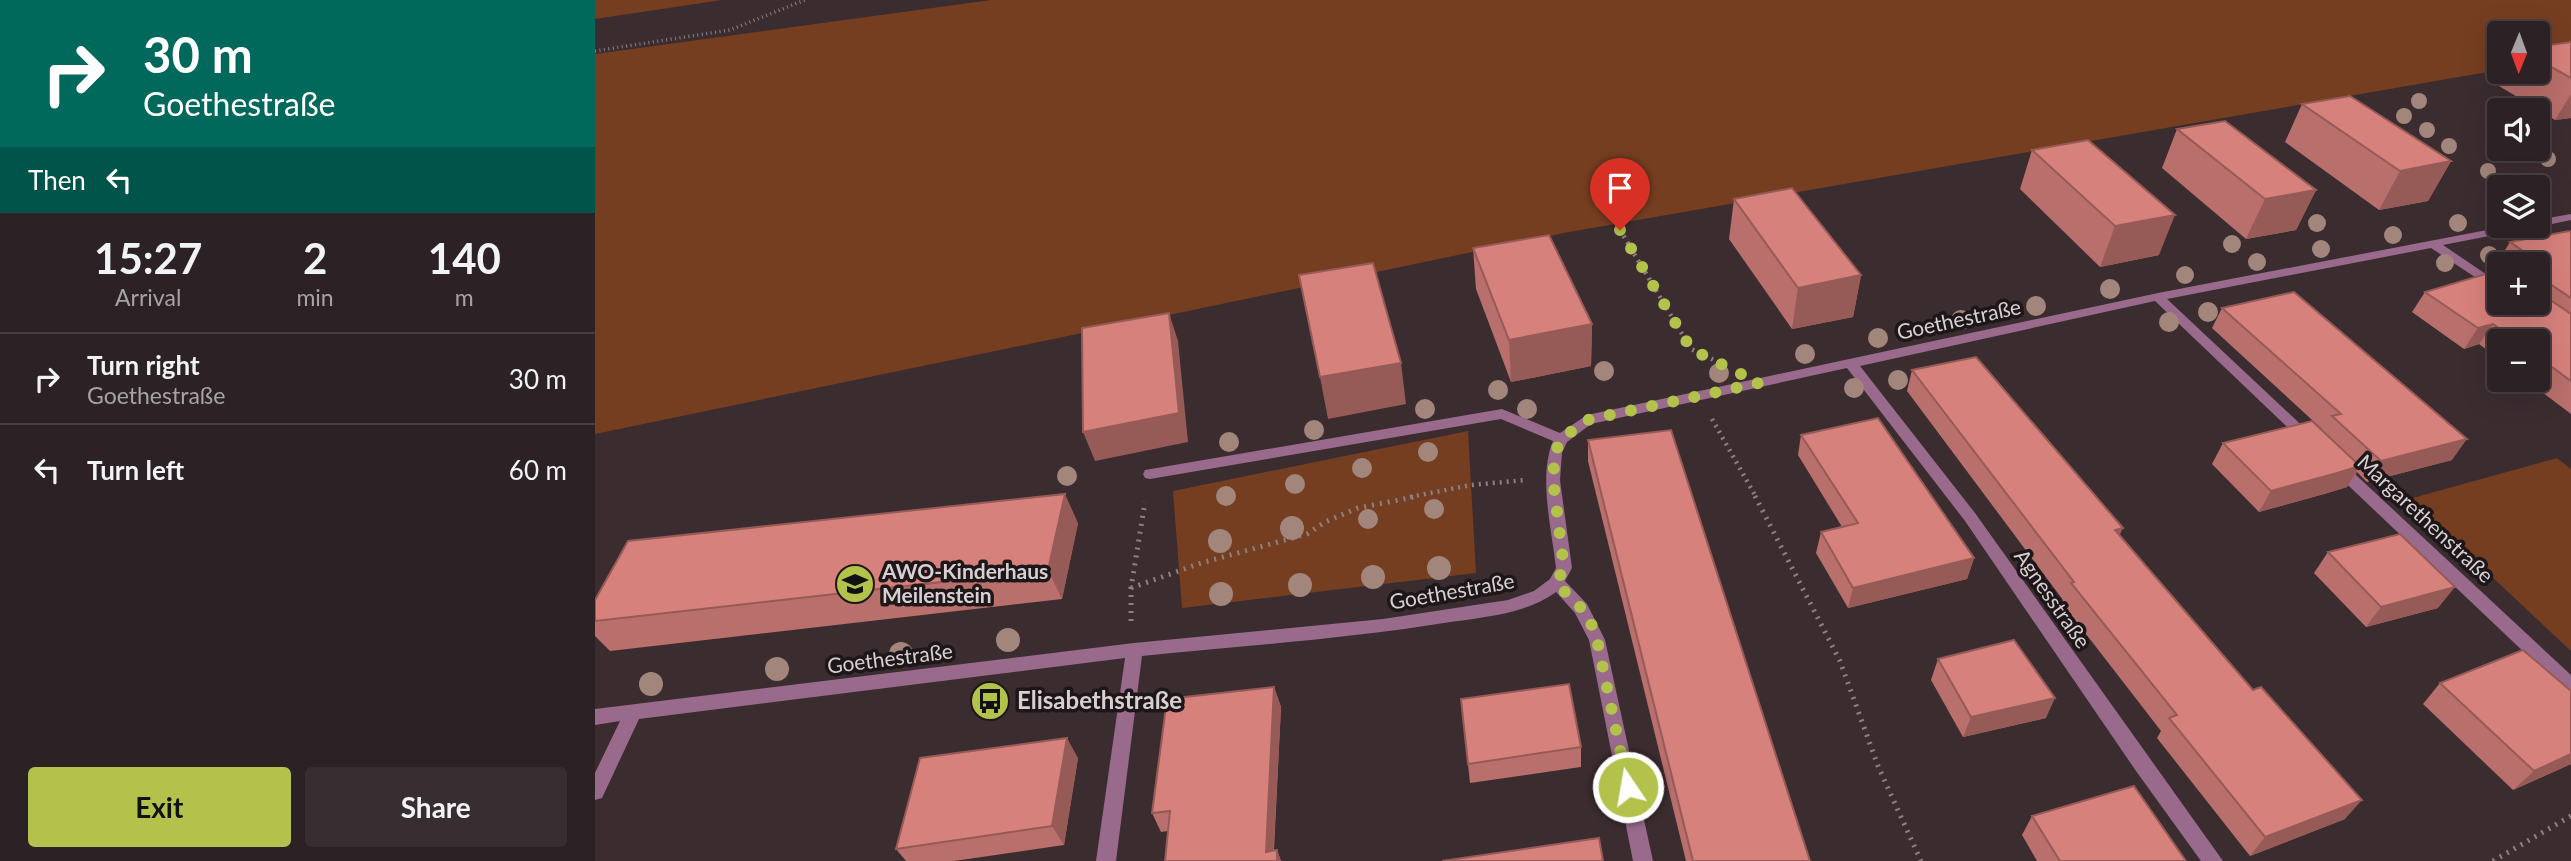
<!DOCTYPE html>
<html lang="en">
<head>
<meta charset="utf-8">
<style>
	:root { --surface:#2c2124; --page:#382e31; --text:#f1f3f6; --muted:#a6a3a6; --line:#483e41; --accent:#b3c24b }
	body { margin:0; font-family:Lato,sans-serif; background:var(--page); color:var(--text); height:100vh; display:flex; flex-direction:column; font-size:26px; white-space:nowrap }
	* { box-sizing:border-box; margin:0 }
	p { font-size:23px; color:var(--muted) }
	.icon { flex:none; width:38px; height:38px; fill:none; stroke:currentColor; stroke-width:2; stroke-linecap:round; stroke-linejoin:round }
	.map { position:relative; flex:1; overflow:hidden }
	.drawer { display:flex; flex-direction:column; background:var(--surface); width:595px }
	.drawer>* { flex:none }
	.banner { background:#00695c; color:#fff; overflow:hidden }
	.needle { width:46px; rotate:181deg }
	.fabs { position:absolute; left:1892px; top:21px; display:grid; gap:14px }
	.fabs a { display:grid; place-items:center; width:63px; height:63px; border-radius:7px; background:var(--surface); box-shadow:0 7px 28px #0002,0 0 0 2px var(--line); font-size:35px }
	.pin { position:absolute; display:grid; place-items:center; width:60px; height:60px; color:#fff; margin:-72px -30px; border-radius:50% 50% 50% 0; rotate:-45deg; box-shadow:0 0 7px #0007 }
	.pin .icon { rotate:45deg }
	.me { position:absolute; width:77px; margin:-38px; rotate:348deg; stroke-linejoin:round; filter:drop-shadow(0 0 5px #0008) }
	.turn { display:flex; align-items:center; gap:24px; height:147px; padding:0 28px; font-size:32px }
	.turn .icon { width:91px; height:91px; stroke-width:2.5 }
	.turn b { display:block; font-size:49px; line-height:60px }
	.then { display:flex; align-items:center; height:66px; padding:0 28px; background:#0003; gap:14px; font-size:26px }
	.eta { display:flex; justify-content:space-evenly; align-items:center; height:119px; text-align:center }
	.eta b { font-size:42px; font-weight:700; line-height:49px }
	.action { display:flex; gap:14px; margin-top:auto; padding:14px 28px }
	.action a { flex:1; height:80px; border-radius:7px; background:var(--accent); color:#111; font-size:28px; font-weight:700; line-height:80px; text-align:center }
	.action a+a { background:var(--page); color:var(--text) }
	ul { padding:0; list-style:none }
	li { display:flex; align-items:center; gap:21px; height:91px; padding:0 28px; border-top:2px solid var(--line) }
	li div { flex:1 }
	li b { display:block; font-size:26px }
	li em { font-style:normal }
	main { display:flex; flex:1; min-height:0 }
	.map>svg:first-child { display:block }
	.green { fill:#753e21 }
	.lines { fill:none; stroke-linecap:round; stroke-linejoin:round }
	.path-far2 { stroke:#8c8083; stroke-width:3.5; stroke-dasharray:1 3.5; stroke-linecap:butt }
	.path-far1 { stroke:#8c8083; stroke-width:4.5; stroke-dasharray:2 5; stroke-linecap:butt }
	.path { stroke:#8c8083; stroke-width:5; stroke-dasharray:2 6; stroke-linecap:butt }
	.minor { fill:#996a8b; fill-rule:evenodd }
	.tree { fill:#a2857b }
	.wall { fill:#b96f6b }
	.shaded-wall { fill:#965a57 }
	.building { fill:#d7817c; stroke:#965a57; stroke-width:2 }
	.route { stroke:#b3c24b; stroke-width:12; stroke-dasharray:0 21.6 }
	.labels { text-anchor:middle; stroke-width:7; stroke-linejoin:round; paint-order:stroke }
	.street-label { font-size:21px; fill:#d8cfd1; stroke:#1e1719 }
	.poi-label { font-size:21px; font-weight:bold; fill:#d8cfd1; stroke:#1e1719; text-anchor:start }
	.near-poi-label { font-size:24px; font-weight:bold; fill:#d8cfd1; stroke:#1e1719; text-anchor:start }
</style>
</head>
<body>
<main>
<section class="drawer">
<div class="banner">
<div class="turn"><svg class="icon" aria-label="right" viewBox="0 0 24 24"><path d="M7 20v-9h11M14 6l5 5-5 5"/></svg><div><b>30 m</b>Goethestraße</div></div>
<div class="then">Then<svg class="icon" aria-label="left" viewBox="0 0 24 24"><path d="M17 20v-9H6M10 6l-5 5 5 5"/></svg></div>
</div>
<div class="eta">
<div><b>15:27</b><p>Arrival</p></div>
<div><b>2</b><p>min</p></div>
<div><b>140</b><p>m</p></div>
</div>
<ul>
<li><svg class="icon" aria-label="right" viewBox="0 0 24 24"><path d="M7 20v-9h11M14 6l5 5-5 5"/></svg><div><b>Turn right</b><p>Goethestraße</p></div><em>30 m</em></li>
<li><svg class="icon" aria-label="left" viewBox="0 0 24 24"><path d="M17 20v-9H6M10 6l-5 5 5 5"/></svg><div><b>Turn left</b></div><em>60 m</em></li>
</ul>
<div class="action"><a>Exit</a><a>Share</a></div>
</section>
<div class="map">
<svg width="1976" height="861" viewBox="0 0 1976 861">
	<rect width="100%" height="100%" fill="#3b2c30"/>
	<g class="green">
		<polygon points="0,0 127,0 0,19"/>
		<polygon points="396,0 1976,0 1976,59 1943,64 1942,33 1904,33 1904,70 974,232 0,434 0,54"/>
		<polygon points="873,431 881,573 587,608 578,491"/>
		<polygon points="1962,458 1976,469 1976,651 1814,499"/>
	</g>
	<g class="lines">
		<polyline class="path-far2" points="0,51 135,30 210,0"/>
		<g class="path-far1">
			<polyline points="1025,230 1096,349 1123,362"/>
			<polyline points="1117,419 1161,497"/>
			<polyline points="815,497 876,485 931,480"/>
		</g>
		<g class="path">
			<polyline points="1160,496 1245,661 1283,766 1326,861"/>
			<polyline points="536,588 606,563 712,534 730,522 763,508 824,496"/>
			<polyline points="536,621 536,588 550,502"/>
			<polyline points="1898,861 1976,816"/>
		</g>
		<g class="minor">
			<polygon points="1976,214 1976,220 1942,227 1937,226 1942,226 1942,220"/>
			<path d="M1913 226H1936L1930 229 1848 245 1904 283V293L1836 248 1572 299 1717 435 1719 438 1712 443 1707 441 1560 301 1265 366 1380 513 1628 861H1606L1541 771 1370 521 1252 368 996 424 972 442 967 453 965 480 977 568 970 581 992 604 1010 640 1058 861H1038L994 640 980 613 961 592C930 615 886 617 849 623 749 639 647 646 547 656L521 861H501L530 658 44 719 7 798 0 800V773L25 721 0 725V709L539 643 788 619 913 600 939 591 955 579 961 568C957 530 943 477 958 441L906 419 555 479 550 478 548 474 550 470 907 409 965 433 992 415 1563 293Z"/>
			<polygon points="1742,461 1747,462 1976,675 1976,693 1970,691 1737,470 1735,466"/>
		</g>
	</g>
	<g class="tree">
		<circle cx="1824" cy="101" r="8"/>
		<circle cx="1809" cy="116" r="8"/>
		<circle cx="1832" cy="130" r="8"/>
		<circle cx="1854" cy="146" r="8"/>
		<circle cx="1953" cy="159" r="8"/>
		<circle cx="1893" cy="171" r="8"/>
		<circle cx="1722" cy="223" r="9"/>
		<circle cx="1863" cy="223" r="9"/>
		<circle cx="1798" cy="235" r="9"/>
		<circle cx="1637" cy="244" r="9"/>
		<circle cx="1726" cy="249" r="9"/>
		<circle cx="1894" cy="255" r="9"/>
		<circle cx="1662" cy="262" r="9"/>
		<circle cx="1850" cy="263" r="9"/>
		<circle cx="1590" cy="275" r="9"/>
		<circle cx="1515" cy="289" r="10"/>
		<circle cx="1441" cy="306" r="10"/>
		<circle cx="1613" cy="312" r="10"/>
		<circle cx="1366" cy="320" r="10"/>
		<circle cx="1574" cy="322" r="10"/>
		<circle cx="1283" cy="338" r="10"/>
		<circle cx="1210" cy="354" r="10"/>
		<circle cx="1009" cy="371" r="10"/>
		<circle cx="1124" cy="373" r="10"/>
		<circle cx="1303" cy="380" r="10"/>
		<circle cx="1259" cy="388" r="10"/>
		<circle cx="903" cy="390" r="10"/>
		<circle cx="830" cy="409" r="10"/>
		<circle cx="932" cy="409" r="10"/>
		<circle cx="719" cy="430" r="10"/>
		<circle cx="634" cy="442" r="10"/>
		<circle cx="833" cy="452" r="10"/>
		<circle cx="767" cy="468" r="10"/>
		<circle cx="472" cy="476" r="10"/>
		<circle cx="700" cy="484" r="10"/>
		<circle cx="631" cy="496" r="10"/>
		<circle cx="839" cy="509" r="10"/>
		<circle cx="773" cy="519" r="10"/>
		<circle cx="697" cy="528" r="12"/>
		<circle cx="625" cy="541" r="12"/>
		<circle cx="844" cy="568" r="12"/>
		<circle cx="778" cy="577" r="12"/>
		<circle cx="705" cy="585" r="12"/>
		<circle cx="626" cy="594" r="12"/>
		<circle cx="413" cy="640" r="12"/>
		<circle cx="306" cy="654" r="12"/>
		<circle cx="182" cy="669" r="12"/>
		<circle cx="56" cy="684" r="12"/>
	</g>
	<g class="wall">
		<polygon points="1976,42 1976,118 1960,120 1904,86 1912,72 1942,72 1942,47"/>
		<polygon points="1707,104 1856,161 1833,201 1784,210 1690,142"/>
		<polygon points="1582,129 1721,190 1701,230 1651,239 1567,168"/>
		<polygon points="1437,150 1564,255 1505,267 1425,189"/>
		<polygon points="1139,199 1266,275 1258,317 1197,329 1134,239"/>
		<polygon points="1976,232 1976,414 1931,380 1942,380 1942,341 1904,341 1904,359 1884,344 1869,349 1817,312 1830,292 1942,303 1942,264 1905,264 1902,263 1915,242"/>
		<polygon points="878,248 997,324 996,366 916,382 881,289"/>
		<polygon points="1627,308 1857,460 1772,482 1762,472 1752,487 1729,494 1664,512 1617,464 1628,443 1728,431 1728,430 1617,328"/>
		<polygon points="1317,370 1525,535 1750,819 1655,856 1562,738 1566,731 1467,603 1468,600 1312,391"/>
		<polygon points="1206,435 1379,558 1372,579 1253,608 1221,553 1226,532 1247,527 1203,455"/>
		<polygon points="993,440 1215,861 1091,861 993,461"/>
		<polygon points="483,523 467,599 15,651 0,636 0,600"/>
		<polygon points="1733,552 1843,608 1771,627 1719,573"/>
		<polygon points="1343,659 1451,718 1368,737 1336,680"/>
		<polygon points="1845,683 1976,764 1918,790 1828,704"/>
		<polygon points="679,687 686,707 679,850 682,850 686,861 570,861 573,831 566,832 557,813"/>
		<polygon points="866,699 986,747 986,767 875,783"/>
		<polygon points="483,758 469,845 359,861 311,861 301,849"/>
		<polygon points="1437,816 1591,861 1442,861 1427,835"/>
	</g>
	<g class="shaded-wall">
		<polygon points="1976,94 1976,118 1960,120"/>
		<polygon points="1856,161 1833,201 1784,210 1805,171"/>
		<polygon points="1721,190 1701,230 1651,239 1670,199"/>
		<polygon points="1580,215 1564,255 1505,267 1520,226"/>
		<polygon points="1266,275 1258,317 1197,329 1203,288"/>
		<polygon points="574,313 583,341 593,442 500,461 488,432"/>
		<polygon points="997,324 996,366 916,382 914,340"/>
		<polygon points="1898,324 1884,344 1869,349 1883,328"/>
		<polygon points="806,363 811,404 733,419 725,377"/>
		<polygon points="1872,439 1857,460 1772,482 1786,461"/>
		<polygon points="1765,466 1752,487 1729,494 1664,512 1676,491"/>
		<polygon points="470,494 483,523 467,599 453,570"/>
		<polygon points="1528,528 1518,549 1520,530"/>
		<polygon points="1379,558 1372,579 1253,608 1258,588"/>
		<polygon points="1860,587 1843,608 1771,627 1786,607"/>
		<polygon points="679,687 686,707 678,861 671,852"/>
		<polygon points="1460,698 1451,718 1368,737 1376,717"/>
		<polygon points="472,738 483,758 469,845 457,826"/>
		<polygon points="1976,754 1976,764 1918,790 1939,771"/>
		<polygon points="1767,800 1750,819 1655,856 1670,837"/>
		<polygon points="682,850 686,861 682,861"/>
	</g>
	<g class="building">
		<polygon points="1976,42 1976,78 1942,59 1942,47"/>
		<polygon points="1755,96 1856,161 1805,171 1707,104"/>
		<polygon points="1630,121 1721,190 1670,199 1582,129"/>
		<polygon points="1493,140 1580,215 1520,226 1437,150"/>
		<polygon points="1197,188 1266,275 1203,288 1139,199"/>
		<polygon points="1974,231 1976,232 1976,298 1949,280 1942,280 1942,264 1924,264 1940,259 1915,242"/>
		<polygon points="954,235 997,324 914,340 878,248"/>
		<polygon points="778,263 806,363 725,377 704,275"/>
		<polygon points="1904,270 1904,303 1942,303 1942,291 1976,314 1976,381 1942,356 1942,341 1922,341 1898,324 1883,328 1830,292"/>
		<polygon points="1699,292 1872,439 1786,461 1737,416 1746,414 1627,308"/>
		<polygon points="574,313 584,413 488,432 487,328"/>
		<polygon points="1381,357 1528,528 1520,530 1658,690 1666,687 1767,800 1670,837 1574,718 1582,715 1476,583 1479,582 1317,370"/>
		<polygon points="1283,418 1379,558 1258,588 1226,532 1263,523 1206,435"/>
		<polygon points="1717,421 1765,466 1742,473 1676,491 1628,443"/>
		<polygon points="1076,430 1215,861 1098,861 993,440"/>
		<polygon points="470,494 453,570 0,621 0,600 33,541"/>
		<polygon points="1805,534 1860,587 1786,607 1733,552"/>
		<polygon points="1419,640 1460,698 1376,717 1343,659"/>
		<polygon points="1928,650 1976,691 1976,754 1939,771 1845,683"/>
		<polygon points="974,684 986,747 873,764 866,699"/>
		<polygon points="679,687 671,852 682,850 682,861 570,861 575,811 557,813 572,699"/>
		<polygon points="472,738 457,826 301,849 325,758"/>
		<polygon points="1539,786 1591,861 1465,861 1437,816"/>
		<polygon points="1004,838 1008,861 847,861"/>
	</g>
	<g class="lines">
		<polyline class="route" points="1025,230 1096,349 1164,383 992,420 966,439 960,453 958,480 969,568 961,583 993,615 1002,640 1033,787"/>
	</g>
	<defs>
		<symbol id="school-disc" viewBox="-11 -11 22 22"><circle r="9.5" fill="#b3c24b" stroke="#1e1719"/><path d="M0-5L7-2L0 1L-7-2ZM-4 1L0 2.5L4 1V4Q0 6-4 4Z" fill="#111"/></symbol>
		<symbol id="bus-disc" viewBox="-11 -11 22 22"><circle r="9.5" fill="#b3c24b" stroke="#1e1719"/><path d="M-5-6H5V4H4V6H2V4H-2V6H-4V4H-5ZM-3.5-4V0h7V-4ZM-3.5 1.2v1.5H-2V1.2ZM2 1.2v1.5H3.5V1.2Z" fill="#111"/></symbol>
	</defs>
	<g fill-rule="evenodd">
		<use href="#school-disc" x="238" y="562" width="44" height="44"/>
		<use href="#bus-disc" x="373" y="679" width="44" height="44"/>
	</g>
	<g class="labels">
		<g class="street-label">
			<text transform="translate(1364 320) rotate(-12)" y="7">Goethestraße</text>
			<text transform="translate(1830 519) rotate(43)" y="7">Margarethenstraße</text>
			<text transform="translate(857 592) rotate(-10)" y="7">Goethestraße</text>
			<text transform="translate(1457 599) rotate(55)" y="7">Agnesstraße</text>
			<text transform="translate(295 659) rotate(-7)" y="7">Goethestraße</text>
		</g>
		<g class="poi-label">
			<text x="287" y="579">AWO-Kinderhaus<tspan x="287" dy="24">Meilenstein</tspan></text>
		</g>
		<g class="near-poi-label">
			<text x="422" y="709">Elisabethstraße</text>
		</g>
	</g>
</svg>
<div class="fabs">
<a><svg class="needle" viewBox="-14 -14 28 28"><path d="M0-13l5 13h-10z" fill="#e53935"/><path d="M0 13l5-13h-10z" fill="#a6a3a6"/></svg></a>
<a><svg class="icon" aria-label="sound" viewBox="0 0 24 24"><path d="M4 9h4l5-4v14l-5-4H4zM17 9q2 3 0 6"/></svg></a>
<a><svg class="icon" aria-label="layers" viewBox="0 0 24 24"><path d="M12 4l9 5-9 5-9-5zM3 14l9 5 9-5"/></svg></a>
<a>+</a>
<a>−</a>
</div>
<div class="pin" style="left:1025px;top:230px;background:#d93025"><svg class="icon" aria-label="arrive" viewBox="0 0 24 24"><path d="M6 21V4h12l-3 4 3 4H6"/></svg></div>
<svg class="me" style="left:1033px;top:787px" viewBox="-20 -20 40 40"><circle r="17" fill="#b3c24b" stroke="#fff" stroke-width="3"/><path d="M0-11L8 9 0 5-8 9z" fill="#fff"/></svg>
</div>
</main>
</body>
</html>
